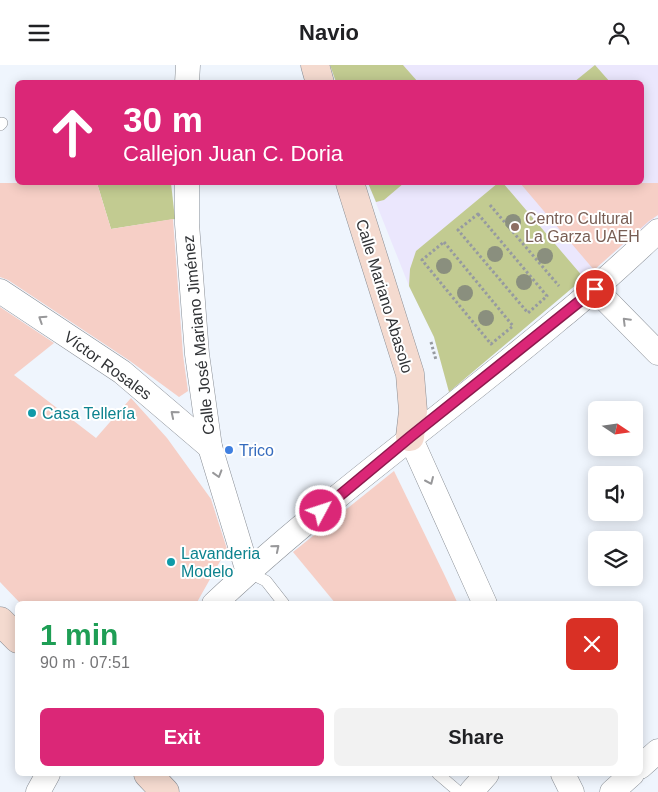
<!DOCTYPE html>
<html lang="en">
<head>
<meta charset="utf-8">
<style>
	:root { --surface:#fff; --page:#f2f2f2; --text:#202124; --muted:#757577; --accent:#db2777 }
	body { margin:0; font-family:Arial,sans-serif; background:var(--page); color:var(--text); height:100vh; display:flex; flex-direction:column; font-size:19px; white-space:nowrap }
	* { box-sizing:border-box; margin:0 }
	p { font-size:16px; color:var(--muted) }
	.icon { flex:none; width:28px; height:28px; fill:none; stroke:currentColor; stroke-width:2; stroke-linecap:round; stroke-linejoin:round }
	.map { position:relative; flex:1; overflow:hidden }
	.panel { position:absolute; left:15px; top:536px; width:628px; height:175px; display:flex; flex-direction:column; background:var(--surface); border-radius:8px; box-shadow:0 2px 12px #0003 }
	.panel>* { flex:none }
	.hud { position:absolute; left:15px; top:15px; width:629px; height:105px; border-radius:8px; box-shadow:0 2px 12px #0003; background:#db2777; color:#fff; overflow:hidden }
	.needle { width:32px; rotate:103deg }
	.tools { position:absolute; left:588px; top:336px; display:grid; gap:10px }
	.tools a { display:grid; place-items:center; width:55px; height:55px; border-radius:8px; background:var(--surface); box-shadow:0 2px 12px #0003; font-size:25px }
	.pin { position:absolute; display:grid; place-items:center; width:42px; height:42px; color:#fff; margin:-21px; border:2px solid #fff; border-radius:50%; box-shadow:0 1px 5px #0007 }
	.me { position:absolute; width:55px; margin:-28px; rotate:50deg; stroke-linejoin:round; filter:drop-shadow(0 0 4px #0008) }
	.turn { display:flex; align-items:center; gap:18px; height:105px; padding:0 25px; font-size:22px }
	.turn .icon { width:65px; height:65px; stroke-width:2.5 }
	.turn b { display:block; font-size:35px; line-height:42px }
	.round { display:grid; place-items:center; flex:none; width:52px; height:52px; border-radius:8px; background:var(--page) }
	.head { display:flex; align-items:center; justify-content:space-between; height:85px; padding:0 25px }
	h1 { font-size:30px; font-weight:800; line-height:38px; color:#1e9e55 }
	.cta { display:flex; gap:10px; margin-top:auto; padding:10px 25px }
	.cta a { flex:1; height:58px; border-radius:8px; background:var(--accent); color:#fff; font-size:20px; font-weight:800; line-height:58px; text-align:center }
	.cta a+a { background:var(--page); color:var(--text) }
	header { display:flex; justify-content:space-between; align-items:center; height:65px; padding:0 25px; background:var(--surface); font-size:22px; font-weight:800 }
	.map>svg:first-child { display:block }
	.education { fill:#ebe7fd }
	.green { fill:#c2cb91 }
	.building { fill:#f6cfc6 }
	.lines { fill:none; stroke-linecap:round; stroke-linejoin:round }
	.lane-casing { stroke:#888d94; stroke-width:12 }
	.street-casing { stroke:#888d94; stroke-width:25 }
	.secondary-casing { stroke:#888d94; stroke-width:29 }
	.path { stroke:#969aa0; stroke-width:3; stroke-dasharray:2.5 2.5; stroke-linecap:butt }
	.lane { stroke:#fff; stroke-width:11 }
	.street { stroke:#fff; stroke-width:24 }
	.secondary { stroke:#f4dacf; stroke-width:28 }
	.tree { fill:#8a8f7e }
	.oneway { stroke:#98989a }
	.route-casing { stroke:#8e194d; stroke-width:12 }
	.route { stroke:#db2777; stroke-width:9 }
	.education-dot { fill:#8d6e63; stroke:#fff; stroke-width:2 }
	.culture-dot { fill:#0f9aa8; stroke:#fff; stroke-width:2 }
	.shop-dot { fill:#3f7fe0; stroke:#fff; stroke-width:2 }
	.labels { text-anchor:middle; stroke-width:4; stroke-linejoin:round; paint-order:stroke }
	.education-label { font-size:16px; fill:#785e54; stroke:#fff; text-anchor:start }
	.street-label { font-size:16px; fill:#303235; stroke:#fff }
	.culture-label { font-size:16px; fill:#0d838f; stroke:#fff; text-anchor:start }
	.shop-label { font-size:16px; fill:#366cbe; stroke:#fff; text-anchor:start }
</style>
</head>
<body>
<header><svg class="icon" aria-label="menu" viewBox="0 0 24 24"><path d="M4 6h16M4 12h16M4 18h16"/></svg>Navio<svg class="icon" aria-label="person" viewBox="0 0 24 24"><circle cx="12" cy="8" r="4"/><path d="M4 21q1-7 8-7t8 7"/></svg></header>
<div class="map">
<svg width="658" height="727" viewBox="0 0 658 727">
	<rect width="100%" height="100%" fill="#eff5fd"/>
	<polygon class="education" points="330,0 658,0 658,150 449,327 434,272 409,221 368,118 641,118 641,18 336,17"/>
	<g class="green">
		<polygon points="330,0 403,0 418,17 336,17"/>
		<polygon points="595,0 610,17 574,17"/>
		<polygon points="97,118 171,118 175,154 111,164"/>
		<polygon points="368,118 404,118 384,135 376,137"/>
		<polygon points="498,118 503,118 584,213 449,327 434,272 409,221 410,204 416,186"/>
	</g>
	<g class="building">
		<polygon points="0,118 97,118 111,164 173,154 183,290 188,326 179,332 130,296 8,215 0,212"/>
		<polygon points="520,118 658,118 658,150 649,156 594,205"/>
		<polygon points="0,242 54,278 14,310 96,373 131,333 167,373 211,434 227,484 196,539 21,539 0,517"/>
		<polygon points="394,406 445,511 458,539 336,539 293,487"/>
	</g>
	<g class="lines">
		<defs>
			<g id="lane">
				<polyline points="0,60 2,58"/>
				<polyline points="248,507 266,516 284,539"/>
				<polyline points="438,709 459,727"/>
			</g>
			<g id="street">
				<polyline points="187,18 188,0"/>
				<polyline points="187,118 187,159 197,289 210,382 248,507"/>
				<polyline points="595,224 658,288"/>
				<polyline points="0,226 122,307 210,382"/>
				<polyline points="410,372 485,539"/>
				<path d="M214 539C323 436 445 350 559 254 594 226 626 196 658 166"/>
				<polyline points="640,702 658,686"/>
				<polyline points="563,709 572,727"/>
				<polyline points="38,727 48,709"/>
				<polyline points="471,727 487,709"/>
				<polyline points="612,727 632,709"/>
			</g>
			<g id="secondary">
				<polyline points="315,0 320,18"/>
				<polyline points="350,118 410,309 413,346 410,372"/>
				<polyline points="0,556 18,574"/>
				<polyline points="148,709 165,727"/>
			</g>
		</defs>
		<use href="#lane" class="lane-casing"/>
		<use href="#street" class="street-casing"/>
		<use href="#secondary" class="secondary-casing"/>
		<g class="path">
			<polyline points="490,140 559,221"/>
			<polygon points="478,149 547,231 528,248 458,165"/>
			<polygon points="444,177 513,261 491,279 422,195"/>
			<polyline points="431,277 436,295"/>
		</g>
		<use href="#lane" class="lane"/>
		<use href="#street" class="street"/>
		<use href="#secondary" class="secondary"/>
	</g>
	<g class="tree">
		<circle cx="513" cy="157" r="8"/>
		<circle cx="495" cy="189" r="8"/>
		<circle cx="545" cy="191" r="8"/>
		<circle cx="444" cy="201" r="8"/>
		<circle cx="524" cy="217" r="8"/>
		<circle cx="465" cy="228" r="8"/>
		<circle cx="486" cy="253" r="8"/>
	</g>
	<defs><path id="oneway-chevron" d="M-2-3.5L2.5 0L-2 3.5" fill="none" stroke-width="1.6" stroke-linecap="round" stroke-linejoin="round" transform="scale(1.25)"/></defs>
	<g class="oneway">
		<use href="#oneway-chevron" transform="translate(42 254) rotate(-147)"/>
		<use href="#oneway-chevron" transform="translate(626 256) rotate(-135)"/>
		<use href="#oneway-chevron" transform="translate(174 349) rotate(-140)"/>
		<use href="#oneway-chevron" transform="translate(218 409) rotate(73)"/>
		<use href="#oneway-chevron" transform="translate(430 416) rotate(66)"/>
		<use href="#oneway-chevron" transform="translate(276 483) rotate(-40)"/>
	</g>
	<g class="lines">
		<defs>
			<polyline id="route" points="321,446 410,372 595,224"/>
		</defs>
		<use href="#route" class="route-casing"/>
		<use href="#route" class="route"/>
	</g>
	<circle class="education-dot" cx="515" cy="162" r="5"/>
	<g class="culture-dot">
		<circle cx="32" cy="348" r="5"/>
		<circle cx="171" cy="497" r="5"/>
	</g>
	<circle class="shop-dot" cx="229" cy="385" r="5"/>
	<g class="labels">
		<g class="education-label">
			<text x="525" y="159">Centro Cultural<tspan x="525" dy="18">La Garza UAEH</tspan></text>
		</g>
		<g class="street-label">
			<text transform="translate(385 231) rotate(73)" y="6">Calle Mariano Abasolo</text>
			<text transform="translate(198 270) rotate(-96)" y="6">Calle José Mariano Jiménez</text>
			<text transform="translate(108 300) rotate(36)" y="6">Víctor Rosales</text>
		</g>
		<g class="culture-label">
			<text x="42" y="354">Casa Tellería</text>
			<text x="181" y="494">Lavanderia<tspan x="181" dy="18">Modelo</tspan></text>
		</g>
		<g class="shop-label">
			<text x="239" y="391">Trico</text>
		</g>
	</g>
</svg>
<div class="tools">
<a><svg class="needle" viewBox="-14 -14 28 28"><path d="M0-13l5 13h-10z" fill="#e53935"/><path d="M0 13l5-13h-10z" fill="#757577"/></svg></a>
<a><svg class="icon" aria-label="sound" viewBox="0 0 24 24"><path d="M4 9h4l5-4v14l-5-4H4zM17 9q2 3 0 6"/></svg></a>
<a><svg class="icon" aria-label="layers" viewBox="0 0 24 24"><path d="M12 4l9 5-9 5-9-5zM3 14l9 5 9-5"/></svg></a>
</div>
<div class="pin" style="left:595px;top:224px;background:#d93025"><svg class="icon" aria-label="arrive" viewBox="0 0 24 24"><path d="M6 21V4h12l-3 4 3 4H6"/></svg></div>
<svg class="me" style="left:321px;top:446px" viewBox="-20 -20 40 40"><circle r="17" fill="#db2777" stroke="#fff" stroke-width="3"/><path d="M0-11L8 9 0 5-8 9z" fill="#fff"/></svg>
<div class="hud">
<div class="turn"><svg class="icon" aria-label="ahead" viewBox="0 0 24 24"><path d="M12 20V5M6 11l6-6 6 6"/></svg><div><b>30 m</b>Callejon Juan C. Doria</div></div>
</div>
<section class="panel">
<div class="head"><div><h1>1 min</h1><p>90 m · 07:51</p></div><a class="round" style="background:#d93025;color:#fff"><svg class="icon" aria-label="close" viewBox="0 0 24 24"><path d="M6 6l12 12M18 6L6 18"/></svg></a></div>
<div class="cta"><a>Exit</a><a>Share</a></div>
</section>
</div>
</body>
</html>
